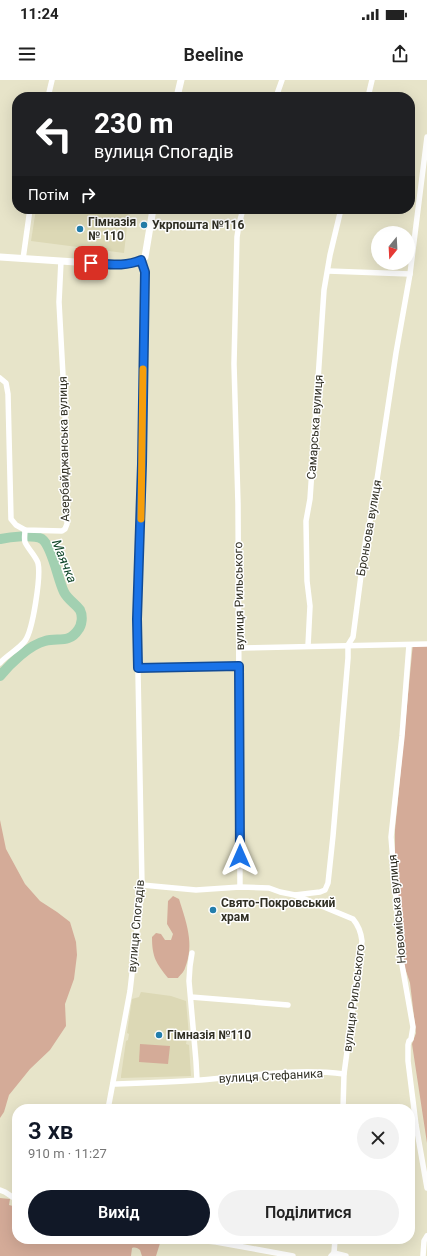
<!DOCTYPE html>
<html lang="uk">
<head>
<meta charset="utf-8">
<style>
	:root { --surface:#fff; --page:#f2f2f2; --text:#222; --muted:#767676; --accent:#111827 }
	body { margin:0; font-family:Roboto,sans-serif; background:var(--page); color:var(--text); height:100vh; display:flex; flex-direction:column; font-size:15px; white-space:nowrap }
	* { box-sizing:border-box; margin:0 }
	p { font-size:13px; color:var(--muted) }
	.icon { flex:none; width:22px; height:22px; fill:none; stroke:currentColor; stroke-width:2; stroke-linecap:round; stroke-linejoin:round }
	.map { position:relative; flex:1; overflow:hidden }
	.drawer { position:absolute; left:12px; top:1024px; width:403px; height:140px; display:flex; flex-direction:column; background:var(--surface); border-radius:16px; box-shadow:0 4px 16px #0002 }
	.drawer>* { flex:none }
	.hud { position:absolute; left:12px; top:12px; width:403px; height:122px; border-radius:16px; box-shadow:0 4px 16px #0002; background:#202124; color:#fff; overflow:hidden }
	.needle { width:26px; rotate:198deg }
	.buttons { position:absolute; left:371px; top:146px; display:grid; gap:8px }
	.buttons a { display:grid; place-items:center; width:44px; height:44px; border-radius:50%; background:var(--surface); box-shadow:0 4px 16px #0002; font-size:20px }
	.pin { position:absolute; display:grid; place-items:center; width:34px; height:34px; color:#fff; margin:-17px; border-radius:8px; box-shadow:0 2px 6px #0006 }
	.me { position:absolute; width:44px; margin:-22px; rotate:0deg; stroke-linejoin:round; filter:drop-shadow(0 0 3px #0008) }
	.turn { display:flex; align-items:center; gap:14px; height:84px; padding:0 16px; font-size:18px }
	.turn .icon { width:52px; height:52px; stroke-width:2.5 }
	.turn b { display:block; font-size:28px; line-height:34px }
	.then { display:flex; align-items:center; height:38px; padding:0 16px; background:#0003; gap:8px; font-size:15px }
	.round { display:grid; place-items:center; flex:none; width:42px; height:42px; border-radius:21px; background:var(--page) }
	.overview { display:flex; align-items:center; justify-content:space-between; height:68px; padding:0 16px }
	h1 { font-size:24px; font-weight:600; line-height:30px; color:var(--accent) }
	.primary-button { display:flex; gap:8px; margin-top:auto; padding:8px 16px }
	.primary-button a { flex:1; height:46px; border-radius:24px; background:var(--accent); color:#fff; font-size:16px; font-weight:600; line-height:46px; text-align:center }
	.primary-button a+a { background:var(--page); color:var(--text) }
	.status { display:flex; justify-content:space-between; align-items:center; height:28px; padding:0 20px; background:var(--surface); direction:ltr }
	.status svg { height:11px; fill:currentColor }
	header { display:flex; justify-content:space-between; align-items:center; height:52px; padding:0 16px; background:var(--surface); font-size:18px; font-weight:600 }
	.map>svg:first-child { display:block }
	.built { fill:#dcd8b5 }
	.green { fill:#d4ab98 }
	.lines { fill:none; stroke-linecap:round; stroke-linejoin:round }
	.river { stroke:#a2d0b1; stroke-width:10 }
	.minor { stroke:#fff; stroke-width:5.5 }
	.major { stroke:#fff; stroke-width:7 }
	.route-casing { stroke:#114b97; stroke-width:10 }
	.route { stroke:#1a73e8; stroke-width:7 }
	.slow { stroke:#f59e0b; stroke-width:7 }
	.poi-dot { fill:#237eac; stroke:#fff; stroke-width:1.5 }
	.labels { text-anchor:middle; stroke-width:3; stroke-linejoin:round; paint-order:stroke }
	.poi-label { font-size:12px; font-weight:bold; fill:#302f24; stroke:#fff; text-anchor:start }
	.street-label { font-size:12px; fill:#302f24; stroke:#fff }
	.water-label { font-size:13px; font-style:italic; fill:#13482b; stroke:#fff }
</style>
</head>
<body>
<div class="status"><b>11:24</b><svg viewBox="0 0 49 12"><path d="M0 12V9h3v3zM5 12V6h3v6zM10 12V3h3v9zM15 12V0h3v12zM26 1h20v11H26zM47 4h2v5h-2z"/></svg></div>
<header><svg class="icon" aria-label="menu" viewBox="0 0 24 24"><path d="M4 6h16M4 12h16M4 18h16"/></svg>Beeline<svg class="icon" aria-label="share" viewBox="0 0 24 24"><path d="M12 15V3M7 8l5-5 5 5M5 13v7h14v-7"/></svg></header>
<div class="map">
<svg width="427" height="1176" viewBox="0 0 427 1176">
	<rect width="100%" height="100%" fill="#e7e4c9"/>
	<g class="built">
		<polygon points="36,129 129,129 124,173 31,161"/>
		<polygon points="141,912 171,916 186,921 189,956 187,958 186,964 189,965 191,996 121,998 121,996 126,961 128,960 129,954 127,953 132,919 139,917"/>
	</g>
	<g class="green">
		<polygon points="413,563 427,564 427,1063 412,964 416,953 410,903 403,882 395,782 395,750"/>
		<polygon points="0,740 6,769 25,804 40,821 57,832 70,842 76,862 77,875 74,899 65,924 66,946 50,970 30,989 9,1015 4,1032 0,1038"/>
		<path d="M173 816 179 819C186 842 195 864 185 888 184 892 180 895 178 898H168C156 883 152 877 152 857L156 853 161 854 165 860H171L173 854 167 844 168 821Z"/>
		<polygon points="140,964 170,966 168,984 139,982"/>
		<path d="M0 1118 10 1119 9 1125 17 1127V1159L161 1160 156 1176H142L140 1170C138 1168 135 1167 132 1168L131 1176H0Z"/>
	</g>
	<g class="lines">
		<path class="river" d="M0 459C9 457 34 454 42 459 52 466 58 500 64 512 68 520 75 523 80 530 83 536 82 545 78 550 69 564 57 557 45 561 29 565 10 584 0 596"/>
		<g class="minor">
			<polyline points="48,17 52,0"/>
			<polyline points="276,17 282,0"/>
			<polyline points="368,17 372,0"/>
			<polyline points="23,179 30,129"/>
			<polyline points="328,191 410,194"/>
			<polyline points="0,298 6,303 8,314 11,439 16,445 25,450 62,451 65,449 67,444 65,333 59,222 61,181"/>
			<polyline points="409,565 402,656 391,757 401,879 413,947 411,959 409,961 408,965 408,981 416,1045 427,1108"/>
			<polyline points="308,566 310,526 307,501 306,441 310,419 324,210 330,175 341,129"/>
			<polyline points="239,568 427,564"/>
			<path d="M0 583C7 575 19 569 25 561 33 550 41 496 38 483 35 475 28 469 25 462 24 459 25 453 25 450"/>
			<polyline points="138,588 239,586"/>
			<path d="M142 805 196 810 240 807 269 808 280 812 295 815 353 839C359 846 361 852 362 861L344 994 343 1029"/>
			<polyline points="240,807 238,424 234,284 237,157 239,144 243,129"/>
			<polyline points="295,815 320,812 325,810 328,803 333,756 348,578 348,565 353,557 366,457 372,433 396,273 410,194 427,57"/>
			<polyline points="192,873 190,886 189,901 196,981 197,1000"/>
			<polyline points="191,917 288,925"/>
			<path d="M113 1004C142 1003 172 1002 201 1000 249 996 297 988 344 994"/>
			<polyline points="108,1029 130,911 142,805 137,539 142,384 145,192 141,180"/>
			<polyline points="0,1110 5,1112 17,1120"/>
			<polyline points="188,1159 216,1162 293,1176"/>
			<polyline points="334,1173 335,1159"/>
			<polyline points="331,1176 334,1173 346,1176"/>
			<polyline points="423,1176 424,1161 427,1156"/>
		</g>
		<g class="major">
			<polyline points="177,17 181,0"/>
			<path d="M0 177 121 185C130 184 138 183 145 177L153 129"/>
		</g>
	</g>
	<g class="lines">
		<defs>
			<path id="route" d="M91 183C109 184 125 187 141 180L145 192 142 384 137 539 138 588 239 586 240 776"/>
		</defs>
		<use href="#route" class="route-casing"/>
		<use href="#route" class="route"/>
		<polyline class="slow" points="141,439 143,289"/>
	</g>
	<g class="poi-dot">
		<circle cx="144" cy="145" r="4"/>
		<circle cx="80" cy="149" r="4"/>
		<circle cx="213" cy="830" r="4"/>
		<circle cx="159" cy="955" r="4"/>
	</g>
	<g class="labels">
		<g class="poi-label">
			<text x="88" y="146">Гімназія<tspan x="88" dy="14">№ 110</tspan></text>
			<text x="152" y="149">Укрпошта №116</text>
			<text x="221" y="827">Свято-Покровський<tspan x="221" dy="14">храм</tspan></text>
			<text x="167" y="959">Гімназія №110</text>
		</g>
		<g class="street-label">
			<text transform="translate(315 347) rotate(-86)" y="4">Самарська вулиця</text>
			<text transform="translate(64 369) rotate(-91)" y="4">Азербайджанська вулиця</text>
			<text transform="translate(369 448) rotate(-80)" y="4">Броньова вулиця</text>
			<text transform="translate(239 516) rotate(-91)" y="4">вулиця Рильського</text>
			<text transform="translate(397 829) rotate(-95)" y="4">Новоміська вулиця</text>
			<text transform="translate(136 846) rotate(-85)" y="4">вулиця Спогадів</text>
			<text transform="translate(354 918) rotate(-83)" y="4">вулиця Рильського</text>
			<text transform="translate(271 996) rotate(-3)" y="4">вулиця Стефаника</text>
		</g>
		<g class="water-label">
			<text transform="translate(65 481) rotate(68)" y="5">Маячка</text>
		</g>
	</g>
</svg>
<div class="buttons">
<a><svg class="needle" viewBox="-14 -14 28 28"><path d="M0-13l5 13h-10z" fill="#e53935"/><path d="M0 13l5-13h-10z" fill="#767676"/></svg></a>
</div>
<div class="pin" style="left:91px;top:183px;background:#d93025"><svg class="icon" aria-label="arrive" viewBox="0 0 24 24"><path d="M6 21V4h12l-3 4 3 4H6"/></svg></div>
<svg class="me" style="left:240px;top:776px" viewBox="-20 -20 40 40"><path d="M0-17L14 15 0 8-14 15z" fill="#1a73e8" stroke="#fff" stroke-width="4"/></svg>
<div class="hud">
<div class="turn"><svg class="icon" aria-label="left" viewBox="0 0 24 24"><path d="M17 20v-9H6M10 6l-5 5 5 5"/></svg><div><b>230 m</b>вулиця Спогадів</div></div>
<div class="then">Потім<svg class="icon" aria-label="right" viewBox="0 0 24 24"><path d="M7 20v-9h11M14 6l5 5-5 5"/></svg></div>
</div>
<section class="drawer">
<div class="overview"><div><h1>3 хв</h1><p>910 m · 11:27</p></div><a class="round"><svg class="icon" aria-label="close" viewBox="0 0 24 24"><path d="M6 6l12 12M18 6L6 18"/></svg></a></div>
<div class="primary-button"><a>Вихід</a><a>Поділитися</a></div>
</section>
</div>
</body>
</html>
